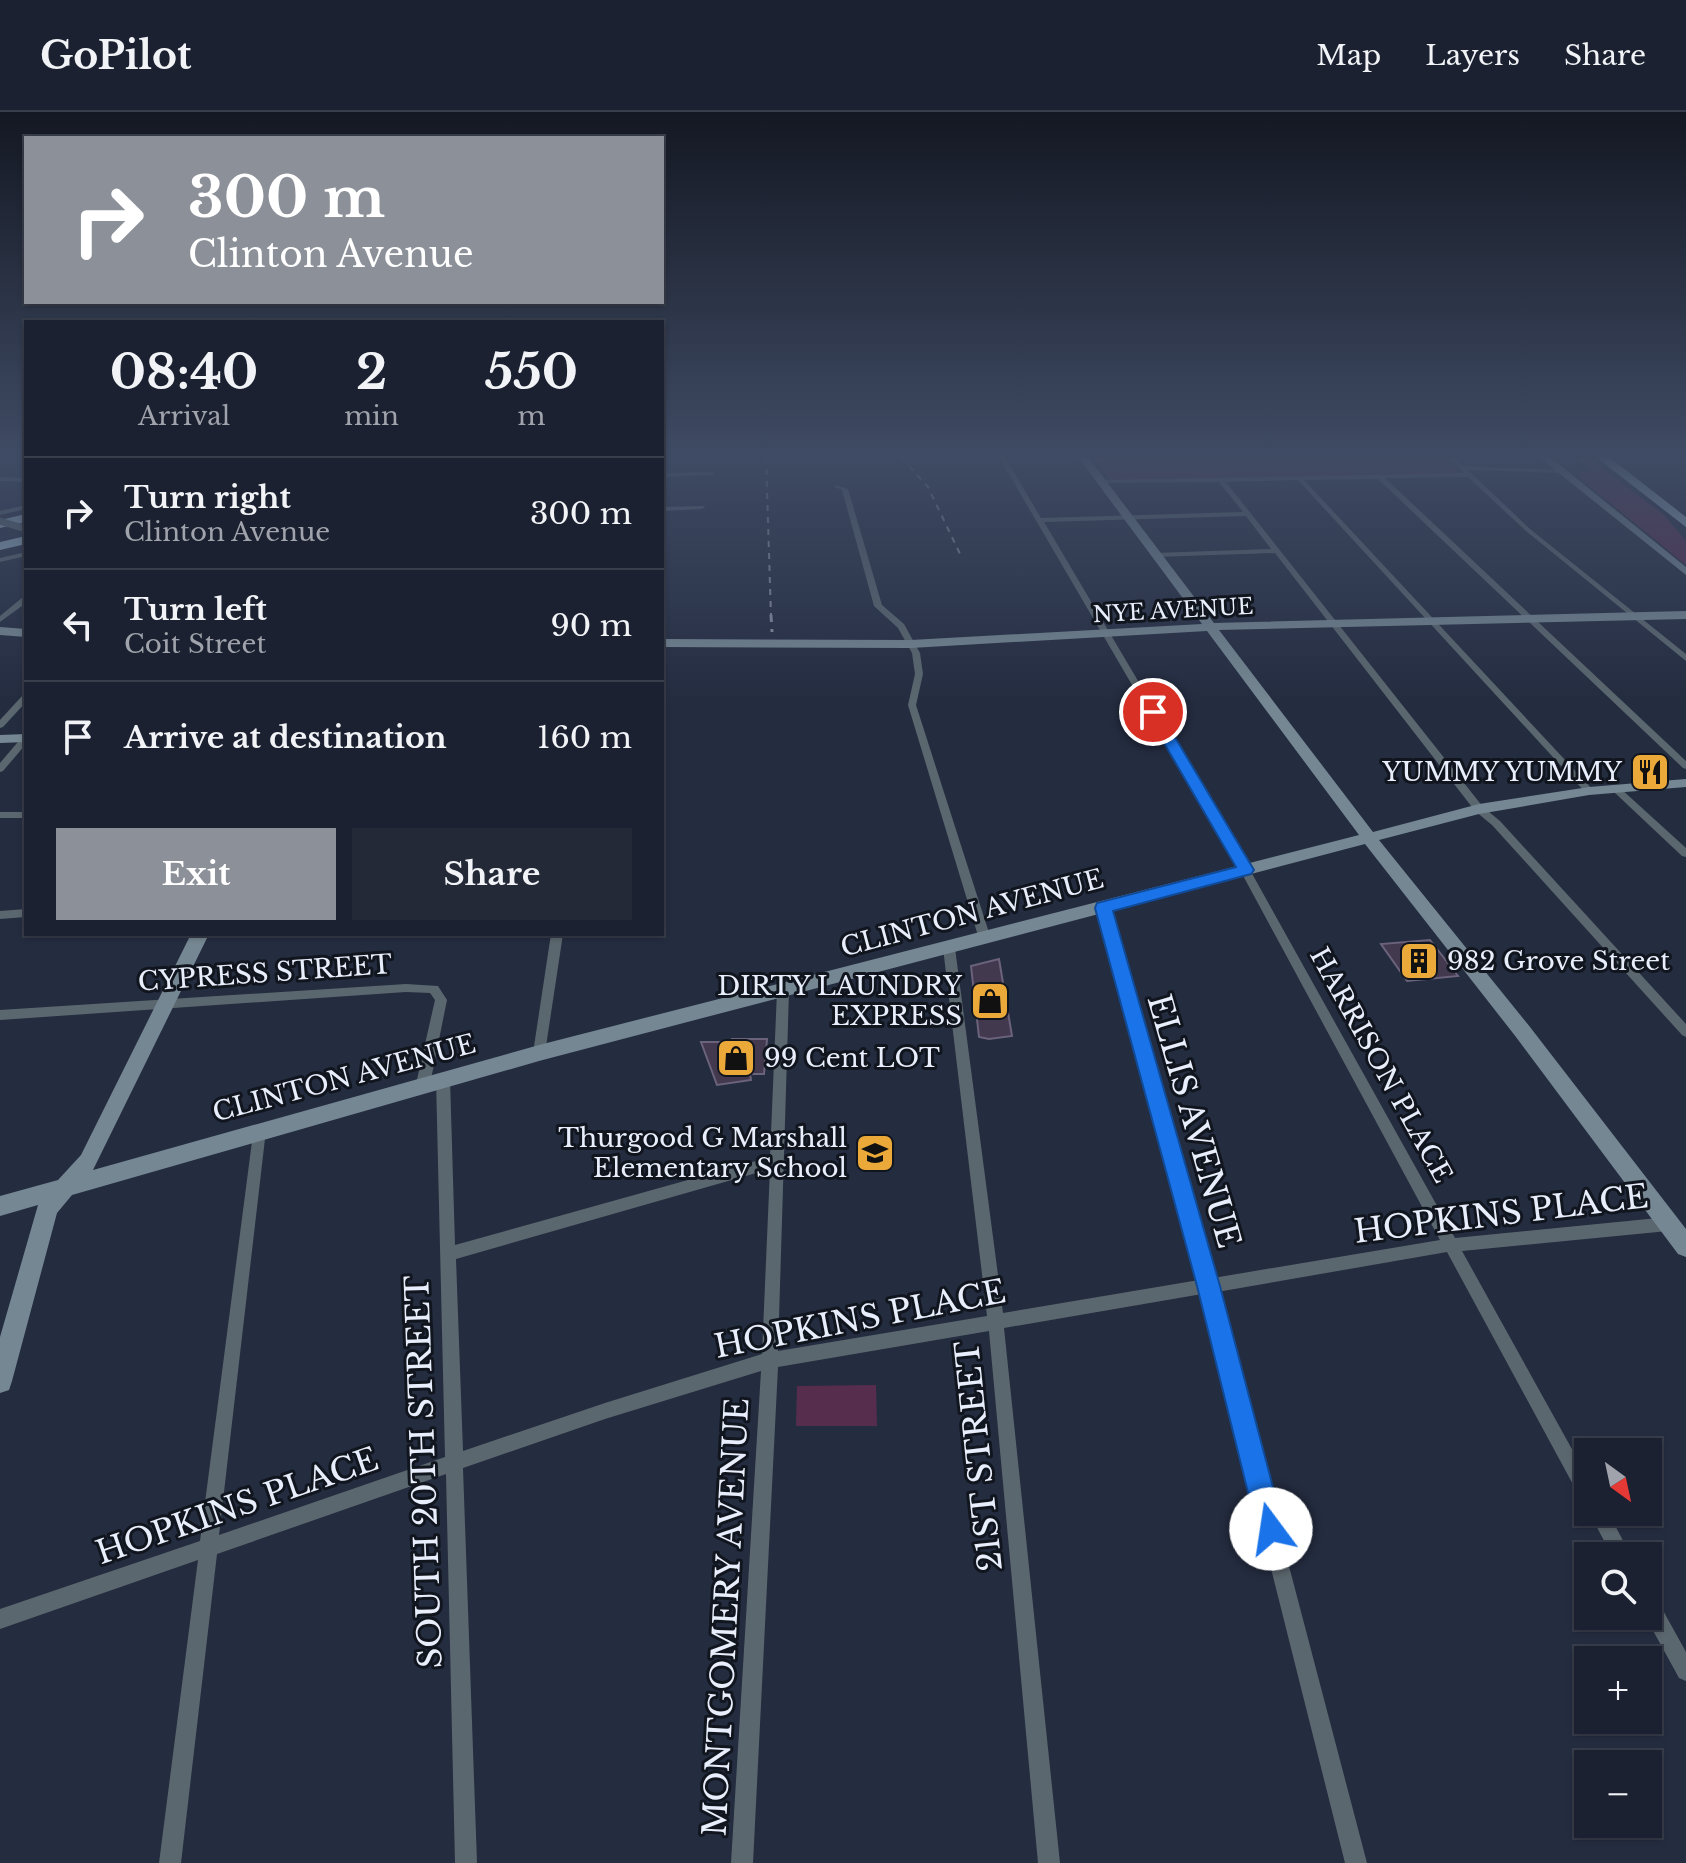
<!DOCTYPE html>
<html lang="en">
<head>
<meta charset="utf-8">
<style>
	:root { --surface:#1b2130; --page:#242938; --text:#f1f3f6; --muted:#a0a3ab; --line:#393e4c; --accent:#8c9099 }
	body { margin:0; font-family:"Libre Baskerville",serif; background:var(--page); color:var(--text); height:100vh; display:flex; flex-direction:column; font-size:30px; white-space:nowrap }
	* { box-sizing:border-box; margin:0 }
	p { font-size:26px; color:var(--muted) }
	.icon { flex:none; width:44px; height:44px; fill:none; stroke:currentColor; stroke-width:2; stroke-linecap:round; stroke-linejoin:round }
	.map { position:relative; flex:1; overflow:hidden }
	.sheet { position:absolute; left:24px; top:208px; width:640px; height:616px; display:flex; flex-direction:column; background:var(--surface); border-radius:0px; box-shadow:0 2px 6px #0004,0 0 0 2px var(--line) }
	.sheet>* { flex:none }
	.guide { position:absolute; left:24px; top:24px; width:640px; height:168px; border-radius:0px; box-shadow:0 2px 6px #0004,0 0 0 2px var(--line); background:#8c9099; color:#fff; overflow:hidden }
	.needle { width:52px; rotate:147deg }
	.tools { position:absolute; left:1574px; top:1326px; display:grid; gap:16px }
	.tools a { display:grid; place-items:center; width:88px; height:88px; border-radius:0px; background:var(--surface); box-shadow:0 2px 6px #0004,0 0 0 2px var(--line); font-size:40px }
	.pin { position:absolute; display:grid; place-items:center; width:68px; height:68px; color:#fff; margin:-34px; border:4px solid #fff; border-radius:50%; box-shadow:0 2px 8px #0007 }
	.me { position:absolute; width:88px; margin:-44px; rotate:346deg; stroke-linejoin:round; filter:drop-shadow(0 0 6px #0008) }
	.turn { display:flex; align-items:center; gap:28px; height:168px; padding:0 32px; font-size:36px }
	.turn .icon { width:104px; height:104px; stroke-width:2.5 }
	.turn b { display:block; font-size:56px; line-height:68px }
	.eta { display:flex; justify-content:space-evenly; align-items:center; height:136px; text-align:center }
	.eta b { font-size:48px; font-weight:700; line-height:56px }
	.cta { display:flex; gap:16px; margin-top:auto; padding:16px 32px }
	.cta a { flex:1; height:92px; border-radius:0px; background:var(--accent); color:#fff; font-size:32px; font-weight:700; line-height:92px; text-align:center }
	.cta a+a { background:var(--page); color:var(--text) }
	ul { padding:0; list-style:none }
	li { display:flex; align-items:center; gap:24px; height:112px; padding:0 32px; border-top:2px solid var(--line) }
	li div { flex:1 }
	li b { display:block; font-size:30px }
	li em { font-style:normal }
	header { display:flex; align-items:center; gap:48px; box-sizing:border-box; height:112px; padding:0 40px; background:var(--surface); border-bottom:2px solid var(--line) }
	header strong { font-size:38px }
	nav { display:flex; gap:44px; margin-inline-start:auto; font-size:28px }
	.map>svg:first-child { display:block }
	.green { fill:#572d4e }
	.building { fill:#42394f; stroke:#6b627b; stroke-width:2 }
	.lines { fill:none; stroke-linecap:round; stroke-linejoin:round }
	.street { fill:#5b676e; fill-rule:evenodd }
	.secondary { fill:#758792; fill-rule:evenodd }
	.highway { fill:#9bb7c8; fill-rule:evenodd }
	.rail-far1 { stroke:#8a91a1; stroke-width:2; stroke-dasharray:6 6; stroke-linecap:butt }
	.rail { stroke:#8a91a1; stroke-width:3; stroke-dasharray:7 7; stroke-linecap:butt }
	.street-bridge { stroke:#5b676e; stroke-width:7 }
	.route { fill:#1a73e8; stroke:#114b97; stroke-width:2 }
	.labels { text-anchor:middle; stroke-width:6; stroke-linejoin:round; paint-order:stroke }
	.far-street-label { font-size:22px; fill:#e8eefc; stroke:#11151e }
	.poi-label { font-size:26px; fill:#e8eefc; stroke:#11151e; text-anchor:end }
	.street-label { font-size:26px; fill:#e8eefc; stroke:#11151e }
	.near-street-label { font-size:32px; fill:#e8eefc; stroke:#11151e }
</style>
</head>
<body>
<header>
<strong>GoPilot</strong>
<nav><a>Map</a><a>Layers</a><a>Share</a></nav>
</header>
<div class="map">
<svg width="1686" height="1751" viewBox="0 0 1686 1751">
	<rect width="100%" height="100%" fill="#242c40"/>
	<g class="green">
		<polygon points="1093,345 1443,345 1461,362 1110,368"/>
		<polygon points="1575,345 1588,345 1664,403 1686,429 1686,453 1582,368 1579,360 1591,359"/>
		<polygon points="876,1273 877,1314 796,1314 797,1274"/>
	</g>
	<g class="building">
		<polygon points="1430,828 1458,864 1407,869 1381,832"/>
		<polygon points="999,847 1012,924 989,927 979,925 971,854"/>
		<polygon points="732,927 767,927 764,962 750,962 751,968 717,973 701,930 732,930"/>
	</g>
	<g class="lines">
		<g class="street">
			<path d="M999 345H1005L1041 406 1243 400 1219 370 1099 371 1098 370 1101 368 1464 361 1447 345H1453L1463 354 1563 358 1564 359 1561 361 1468 358 1530 417 1686 542V549L1526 419 1468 365 1385 366 1686 649V657L1683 656 1378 367 1304 368 1594 679 1589 682 1586 681 1298 368 1226 370 1483 695 1500 709 1686 912V925L1682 923 1492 713 1475 699 1275 441 1155 445 1151 443 1155 441 1271 437 1246 404 1044 410 1250 758 1455 1126 1668 1105 1673 1107 1675 1112 1673 1117 1668 1119 1462 1139 1588 1366V1392L1582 1389 1447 1140 1217 1180 1367 1751H1345L1202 1182 1004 1216 1060 1751H1038L989 1219 778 1255 753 1751H731L761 1259 605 1307 463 1356 477 1751H455L446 1362 217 1442 181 1751H159L198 1448 0 1517V1497L200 1429 254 1014 259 1012 264 1014 266 1018 219 1423 445 1345 436 967 438 963 443 962 448 963 450 967 455 1133 770 1045 777 879 779 876H787L789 879 778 1239 987 1204 943 836 949 832 955 836 1003 1201 1199 1168 1097 796 1103 792 1109 796 1213 1166 1440 1128 1240 758ZM770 1057 762 1242 605 1291 463 1339 456 1147Z"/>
			<polygon points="713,360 714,361 711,363 662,365 662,361"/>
			<polygon points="0,365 26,366 26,370 0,369"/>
			<polygon points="835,373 848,377 882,493 904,512 920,541 923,562 916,593 991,827 989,830 985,831 979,827 908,593 915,562 912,541 898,516 874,494 842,378 835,375"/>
			<polygon points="26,393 26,397 0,403 0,399"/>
			<polygon points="704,394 705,395 702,397 662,399 662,395"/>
			<polygon points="26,440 26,444 0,450 0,446"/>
			<polygon points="23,485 26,485 26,491 0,510 0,504"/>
			<polygon points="26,582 26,590 3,615 0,616 0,608 23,583"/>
			<polygon points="26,623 26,632 3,659 0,660 0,651 23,624"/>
			<polygon points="1617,675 1620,676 1686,736 1686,745 1682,744 1614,680 1612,678"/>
			<rect x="0" y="700" width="26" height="6"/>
			<polygon points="26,797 26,805 0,807 0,799"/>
			<polygon points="551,822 563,822 545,941 543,945 535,945 533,941"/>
			<polygon points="406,872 438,874 447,888 430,972 428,976 423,977 418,976 416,972 435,888 430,881 406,880 0,908 0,898"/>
			<polygon points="1589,1400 1608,1400 1631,1444 1612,1444"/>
			<polygon points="1648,1482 1655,1484 1686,1540 1686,1569 1679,1566 1645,1504 1648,1504"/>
		</g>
		<g class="secondary">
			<polygon points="1078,345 1088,345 1214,511 1686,499 1686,507 1219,518 1373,720 1479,692 1589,675 1686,667 1686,675 1589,683 1479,702 1379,728 1530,915 1686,1117 1686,1145 1678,1142 1516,925 1365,732 539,949 72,1083 57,1101 12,1269 9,1278 0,1281 0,1225 38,1093 0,1104 0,1084 58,1068 81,1043 191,822 209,822 93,1058 539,933 1359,723 1207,519 911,536 662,535 662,527 911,528 1202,512"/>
			<polygon points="1539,345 1550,345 1686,455 1686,463"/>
			<polygon points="0,515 26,517 26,525 0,523"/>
			<polygon points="26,622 26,630 0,631 0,623"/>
		</g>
		<g class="highway">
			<polygon points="1596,345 1609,345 1686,405 1686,415"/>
			<polygon points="26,402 26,410 0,416 0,408"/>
			<polygon points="26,424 26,432 0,438 0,430"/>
		</g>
		<g class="rail-far1">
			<polyline points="766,345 771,505"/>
			<polyline points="901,345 928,375 961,444"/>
		</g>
		<polyline class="rail" points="771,503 772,520"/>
		<polyline class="street-bridge" points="0,409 26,417"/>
	</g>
	<linearGradient id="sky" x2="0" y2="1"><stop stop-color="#141823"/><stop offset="0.58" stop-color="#3f4b64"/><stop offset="1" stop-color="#3f4b64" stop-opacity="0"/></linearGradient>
	<rect width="1686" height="590" fill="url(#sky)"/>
	<polygon class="route" points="1153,596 1160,600 1254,758 1251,762 1113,799 1220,1174 1284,1417 1280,1427 1271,1431 1261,1427 1257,1417 1197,1174 1095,796 1097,791 1236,755 1146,600"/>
	<defs>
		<symbol id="restaurant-square" viewBox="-11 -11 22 22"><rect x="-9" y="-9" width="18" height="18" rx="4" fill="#eba93a" stroke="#11151e"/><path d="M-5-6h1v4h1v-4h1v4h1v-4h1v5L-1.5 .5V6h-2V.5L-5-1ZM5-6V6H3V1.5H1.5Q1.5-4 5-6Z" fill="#111"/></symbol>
		<symbol id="building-square" viewBox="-11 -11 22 22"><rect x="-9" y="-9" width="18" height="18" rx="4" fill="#eba93a" stroke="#11151e"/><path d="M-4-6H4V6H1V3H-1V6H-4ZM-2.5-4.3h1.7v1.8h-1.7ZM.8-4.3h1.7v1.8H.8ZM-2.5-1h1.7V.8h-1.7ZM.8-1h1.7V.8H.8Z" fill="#111"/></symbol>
		<symbol id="shop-square" viewBox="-11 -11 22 22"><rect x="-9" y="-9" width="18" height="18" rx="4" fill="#eba93a" stroke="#11151e"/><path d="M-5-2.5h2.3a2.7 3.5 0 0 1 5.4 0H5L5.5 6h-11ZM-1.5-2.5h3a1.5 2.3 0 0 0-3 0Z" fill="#111"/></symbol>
		<symbol id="school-square" viewBox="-11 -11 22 22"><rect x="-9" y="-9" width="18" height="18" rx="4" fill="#eba93a" stroke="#11151e"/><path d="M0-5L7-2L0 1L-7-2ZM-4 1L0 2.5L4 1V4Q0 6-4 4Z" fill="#111"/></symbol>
	</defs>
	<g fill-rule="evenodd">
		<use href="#restaurant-square" x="1628" y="638" width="44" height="44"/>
		<use href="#building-square" x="1397" y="827" width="44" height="44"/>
		<use href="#shop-square" x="968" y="867" width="44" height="44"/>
		<use href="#shop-square" x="714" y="924" width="44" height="44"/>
		<use href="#school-square" x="853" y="1019" width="44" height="44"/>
	</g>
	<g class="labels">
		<g class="far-street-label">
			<text transform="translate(1173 498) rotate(-3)" y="8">NYE AVENUE</text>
		</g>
		<g class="poi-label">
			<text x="1622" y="669">YUMMY YUMMY</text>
			<text x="1447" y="858" text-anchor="start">982 Grove Street</text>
			<text x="962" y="883">DIRTY LAUNDRY<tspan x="962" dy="30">EXPRESS</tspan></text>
			<text x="764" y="955" text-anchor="start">99 Cent LOT</text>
			<text x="847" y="1035">Thurgood G Marshall<tspan x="847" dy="30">Elementary School</tspan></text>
		</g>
		<g class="street-label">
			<text transform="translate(972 801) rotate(-15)" y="9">CLINTON AVENUE</text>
			<text transform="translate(265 861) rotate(-4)" y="9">CYPRESS STREET</text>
			<text transform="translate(1381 953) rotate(61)" y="9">HARRISON PLACE</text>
			<text transform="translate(344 966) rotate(-15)" y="9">CLINTON AVENUE</text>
		</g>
		<g class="near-street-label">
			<text transform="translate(1194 1009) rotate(74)" y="11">ELLIS AVENUE</text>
			<text transform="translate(1501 1102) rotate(-7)" y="11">HOPKINS PLACE</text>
			<text transform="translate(860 1207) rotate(-11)" y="11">HOPKINS PLACE</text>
			<text transform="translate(979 1344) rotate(-96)" y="11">21ST STREET</text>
			<text transform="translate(424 1360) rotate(-92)" y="11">SOUTH 20TH STREET</text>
			<text transform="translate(237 1394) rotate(-19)" y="11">HOPKINS PLACE</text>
			<text transform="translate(726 1505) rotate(-87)" y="11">MONTGOMERY AVENUE</text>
		</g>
	</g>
</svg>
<div class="tools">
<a><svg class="needle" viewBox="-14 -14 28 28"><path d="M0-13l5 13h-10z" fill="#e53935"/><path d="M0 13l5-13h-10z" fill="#a0a3ab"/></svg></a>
<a><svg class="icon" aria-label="search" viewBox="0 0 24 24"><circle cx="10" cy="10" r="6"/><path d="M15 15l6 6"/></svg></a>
<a>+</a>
<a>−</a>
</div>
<div class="pin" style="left:1153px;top:600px;background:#d93025"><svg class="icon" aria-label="arrive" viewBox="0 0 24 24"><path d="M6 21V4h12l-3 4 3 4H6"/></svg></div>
<svg class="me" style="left:1271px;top:1417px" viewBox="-20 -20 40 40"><circle r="19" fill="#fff"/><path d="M0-13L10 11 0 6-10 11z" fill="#1a73e8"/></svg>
<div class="guide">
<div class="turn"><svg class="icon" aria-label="right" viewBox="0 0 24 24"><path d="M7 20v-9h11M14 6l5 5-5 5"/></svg><div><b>300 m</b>Clinton Avenue</div></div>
</div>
<section class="sheet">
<div class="eta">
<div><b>08:40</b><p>Arrival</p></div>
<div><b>2</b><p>min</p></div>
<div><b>550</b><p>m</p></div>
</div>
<ul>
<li><svg class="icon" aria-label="right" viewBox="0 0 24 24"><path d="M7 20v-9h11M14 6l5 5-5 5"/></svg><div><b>Turn right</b><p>Clinton Avenue</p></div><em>300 m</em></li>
<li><svg class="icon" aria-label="left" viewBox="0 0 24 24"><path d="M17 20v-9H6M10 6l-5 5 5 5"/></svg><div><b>Turn left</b><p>Coit Street</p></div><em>90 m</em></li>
<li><svg class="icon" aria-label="arrive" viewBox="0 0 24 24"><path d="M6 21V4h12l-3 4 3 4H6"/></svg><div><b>Arrive at destination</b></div><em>160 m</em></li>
</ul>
<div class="cta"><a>Exit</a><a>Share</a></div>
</section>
</div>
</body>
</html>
